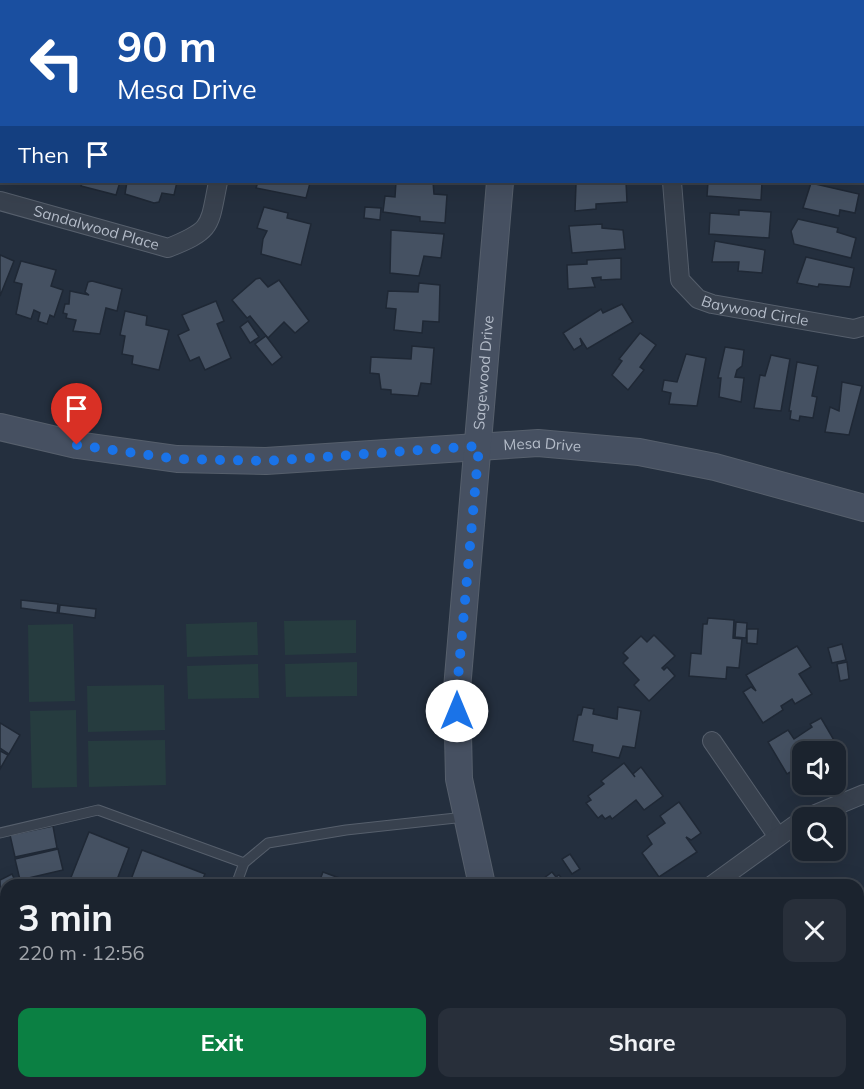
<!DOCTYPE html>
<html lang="en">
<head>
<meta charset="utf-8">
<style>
	:root { --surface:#1b232e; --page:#282f3a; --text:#f1f3f6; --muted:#a0a4aa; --line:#39404a; --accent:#0b8043 }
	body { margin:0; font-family:Mulish,sans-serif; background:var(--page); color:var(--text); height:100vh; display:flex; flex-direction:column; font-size:22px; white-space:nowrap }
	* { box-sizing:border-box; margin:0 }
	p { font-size:20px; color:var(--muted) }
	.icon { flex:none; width:33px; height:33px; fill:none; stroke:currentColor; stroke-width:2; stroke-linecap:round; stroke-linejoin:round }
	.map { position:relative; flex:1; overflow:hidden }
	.panel { position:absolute; left:0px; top:879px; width:864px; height:210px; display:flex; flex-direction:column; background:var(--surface); border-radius:18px 18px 0 0; box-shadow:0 6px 24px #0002,0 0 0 2px var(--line) }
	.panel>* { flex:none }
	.top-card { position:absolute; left:0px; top:0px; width:864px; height:183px; box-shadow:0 6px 24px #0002,0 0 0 2px var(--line); background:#1a4fa0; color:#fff; overflow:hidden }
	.tools { position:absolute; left:792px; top:741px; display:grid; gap:12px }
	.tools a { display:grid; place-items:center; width:54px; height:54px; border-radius:12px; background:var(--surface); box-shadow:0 6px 24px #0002,0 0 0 2px var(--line); font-size:30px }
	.pin { position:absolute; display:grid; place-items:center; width:51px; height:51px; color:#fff; margin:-62px -26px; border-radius:50% 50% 50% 0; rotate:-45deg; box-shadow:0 0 6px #0007 }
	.pin .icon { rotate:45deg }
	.me { position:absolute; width:66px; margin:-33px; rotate:0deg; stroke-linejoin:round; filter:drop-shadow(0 0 4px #0008) }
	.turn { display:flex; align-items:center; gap:21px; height:126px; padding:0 18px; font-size:27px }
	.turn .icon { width:78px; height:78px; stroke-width:2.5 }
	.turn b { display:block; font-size:42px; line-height:51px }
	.then { display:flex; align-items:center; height:57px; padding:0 18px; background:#0003; gap:12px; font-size:22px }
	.round { display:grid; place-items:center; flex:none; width:63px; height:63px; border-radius:12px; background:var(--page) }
	.head { display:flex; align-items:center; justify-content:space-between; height:102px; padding:0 18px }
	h1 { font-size:36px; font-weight:700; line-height:45px }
	.button { display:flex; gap:12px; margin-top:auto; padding:12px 18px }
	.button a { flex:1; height:69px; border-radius:12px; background:var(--accent); color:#fff; font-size:24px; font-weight:700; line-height:69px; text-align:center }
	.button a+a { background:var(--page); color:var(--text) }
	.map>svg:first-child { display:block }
	.green { fill:#263c3f }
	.building { fill:#455162; stroke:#1f2835; stroke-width:1.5 }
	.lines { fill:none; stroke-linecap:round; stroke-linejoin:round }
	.lane-casing { stroke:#565f6c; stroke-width:11 }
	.street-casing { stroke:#565f6c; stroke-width:20 }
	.secondary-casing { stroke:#565f6c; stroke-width:28 }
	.lane { stroke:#38414e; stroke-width:9 }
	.street { stroke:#38414e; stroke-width:18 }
	.secondary { stroke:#465061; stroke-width:26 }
	.route { stroke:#1a73e8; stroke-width:10; stroke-dasharray:0 18 }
	.labels { text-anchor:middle; stroke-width:6; stroke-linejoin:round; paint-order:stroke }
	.street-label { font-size:15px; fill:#b4bcc9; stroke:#1d2633 }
</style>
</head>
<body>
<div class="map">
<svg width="864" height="1089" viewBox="0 0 864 1089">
	<rect width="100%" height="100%" fill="#242f3e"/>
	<g class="green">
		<polygon points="356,620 356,653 285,655 284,621"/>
		<polygon points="257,622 258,655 187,657 186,624"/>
		<polygon points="73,624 75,701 29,702 28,625"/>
		<polygon points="357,662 357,696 286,697 285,664"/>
		<polygon points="258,664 259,698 188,699 187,666"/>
		<polygon points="164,685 165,730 88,732 87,686"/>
		<polygon points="76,710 77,787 32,788 30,711"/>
		<polygon points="165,740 166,785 89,787 88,741"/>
	</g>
	<g class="building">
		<polygon points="0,0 42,0 2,2 2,21"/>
		<polygon points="48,0 73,0 48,2"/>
		<rect x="0" y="101" width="2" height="64"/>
		<polygon points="82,182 120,182 116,195 81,186"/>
		<polygon points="127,182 177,182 174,195 162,193 159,202 154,203 125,194"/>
		<polygon points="258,182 313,182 310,183 306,198 256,188"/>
		<polygon points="396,182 433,182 434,194 447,195 445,223 420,221 420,217 383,212 385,196 395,197"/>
		<polygon points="626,182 627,202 596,204 596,209 575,211 576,184"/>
		<polygon points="708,182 762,182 761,200 707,196"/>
		<polygon points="811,183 859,194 855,213 840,210 839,216 803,208"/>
		<polygon points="264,207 288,213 287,218 311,224 301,265 261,254 263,239 267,231 257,228"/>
		<polygon points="365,207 381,208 380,220 364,218"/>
		<polygon points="739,210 771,212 769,238 709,234 710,213 739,215"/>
		<polygon points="798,219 838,228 837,232 856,238 851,258 794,244 791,231"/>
		<polygon points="602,224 602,228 623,230 625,249 572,253 569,226"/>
		<polygon points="391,230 444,234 441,258 424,256 419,276 390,273"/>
		<polygon points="715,241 765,250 762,273 738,271 739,262 712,262"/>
		<polygon points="0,255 14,261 0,296"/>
		<polygon points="806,257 854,268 850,287 819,284 818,287 797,283"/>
		<polygon points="621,258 621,279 601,280 601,277 592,278 595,287 568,289 567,265 587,264 587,260"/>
		<polygon points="21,261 56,270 51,286 63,290 54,317 50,315 47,324 38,321 40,313 34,310 31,319 16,314 22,284 14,282"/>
		<polygon points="260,278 268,287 279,280 309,321 295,333 284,322 268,338 250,316 247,318 232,300 256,279"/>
		<polygon points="92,281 122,289 117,311 106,308 100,334 73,331 76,320 66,318 67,314 63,313 65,304 69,304 70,291 89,295 85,292 88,282"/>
		<polygon points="419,283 440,285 439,322 423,321 422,333 394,330 396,309 386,308 388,291 418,292"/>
		<polygon points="216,301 224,321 217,324 231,358 205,370 199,357 190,361 178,335 189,330 182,315"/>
		<polygon points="622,304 633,322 587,349 580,338 582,345 574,350 563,333 601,309 603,313"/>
		<polygon points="125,311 147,316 146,325 169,330 159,370 132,364 133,356 122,354 125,336 120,335"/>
		<polygon points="248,321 259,337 250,343 240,327"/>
		<polygon points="640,333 656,345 640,367 644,370 628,390 612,375 622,361 619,359"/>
		<polygon points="266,336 282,357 272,365 255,344"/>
		<polygon points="412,346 434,348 431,384 421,383 418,396 391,394 391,390 381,389 379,374 370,373 371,357 411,359"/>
		<polygon points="725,347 744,350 742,366 737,370 735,377 744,378 741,402 719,397 721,378 718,378"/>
		<polygon points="686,354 706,358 697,406 669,404 671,393 662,391 664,380 677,382"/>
		<polygon points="771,355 790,359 781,411 754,408 760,375 765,376"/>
		<polygon points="797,362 818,366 812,396 817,397 813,418 800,416 799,421 790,419 791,411 789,411"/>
		<polygon points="842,382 862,386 849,435 825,432 830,407 839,411"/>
		<polygon points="21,600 58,604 57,613 21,608"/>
		<polygon points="60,605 96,609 95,618 59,613"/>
		<polygon points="708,618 734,620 733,638 742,639 739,668 727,667 726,679 689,676 691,653 701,654 703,624 707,624"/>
		<polygon points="736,622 747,623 746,638 735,637"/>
		<polygon points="747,629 758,629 757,644 747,643"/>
		<polygon points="654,635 675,656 662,668 664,670 667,667 675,676 649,701 634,685 639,680 623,663 628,658 623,653 641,636 647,642"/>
		<polygon points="842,644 846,660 832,663 828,648"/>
		<polygon points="797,646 811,667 799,674 812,694 795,704 792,699 781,706 783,710 763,723 743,692 751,687 756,691 746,675"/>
		<polygon points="847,662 849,679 840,681 837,664"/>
		<polygon points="583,707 594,709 593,714 617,719 618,707 641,711 635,748 623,746 619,758 592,752 593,745 573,741 578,715 581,715"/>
		<polygon points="821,718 838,747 831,752 802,752 802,778 797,768 787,774 768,742 788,730 794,739 812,727 810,724"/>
		<polygon points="0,723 20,735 9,754 0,748"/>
		<polygon points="0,751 8,755 0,769"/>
		<polygon points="624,763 635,777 633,774 641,767 663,796 644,810 636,800 612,819 610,816 605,819 602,815 598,818 586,803 591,800 588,796 604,784 601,781"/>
		<polygon points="679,802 701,833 691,840 686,837 697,852 659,877 642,853 652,844 647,836 665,823 660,816"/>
		<polygon points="53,826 57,848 15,857 10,835"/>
		<polygon points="89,832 129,848 115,885 68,885"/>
		<polygon points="58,849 63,870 20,880 15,859"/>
		<polygon points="142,850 205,874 200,885 129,885"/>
		<polygon points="570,854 580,869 572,874 562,859"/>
		<polygon points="323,872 358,885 318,885"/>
		<polygon points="552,872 556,877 559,875 567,885 535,885"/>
		<polygon points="12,874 17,885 6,885 6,950 2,952 0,880"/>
		<polygon points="861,937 864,942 864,970 861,971 864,973 864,986 858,989 858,939"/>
		<polygon points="29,1083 101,1083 104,1089 31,1089"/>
		<polygon points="244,1083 284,1083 282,1089 242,1089"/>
		<polygon points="514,1083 517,1083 523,1089 508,1089"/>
		<polygon points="534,1083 540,1089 526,1089 531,1084"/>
		<polygon points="653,1083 717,1083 710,1089 659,1089"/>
	</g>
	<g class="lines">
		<defs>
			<g id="lane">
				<polyline points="0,833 98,810 244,863"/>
				<polyline points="236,885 244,863 268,843 346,830 465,817"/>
				<polyline points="163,1089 165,1083"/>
			</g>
			<g id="street">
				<polyline points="294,0 304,2"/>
				<polyline points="253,2 254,0"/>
				<polyline points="862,43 864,43"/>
				<path id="s1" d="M672 182 680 280 698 299 712 304 854 329 864 326"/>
				<path id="s2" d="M0 201 168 248C213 230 209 227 218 182"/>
				<polyline points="712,741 778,837"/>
				<polyline points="806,818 864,794"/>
				<polyline points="712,885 802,820"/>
				<polyline points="858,1044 864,1041"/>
				<polyline points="432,1089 439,1083"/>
				<polyline points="781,1089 790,1083"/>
			</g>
			<g id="secondary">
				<polyline points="514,2 514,0"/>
				<path id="s3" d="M0 427 77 445 177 459 266 461 538 443 639 452 715 467 864 508"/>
				<path id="s4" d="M482 885 459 779 457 689 500 182"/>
				<polyline points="597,1083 604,1089"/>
			</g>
		</defs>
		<use href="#lane" class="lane-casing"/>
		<use href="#street" class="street-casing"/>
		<use href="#secondary" class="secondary-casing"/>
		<use href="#lane" class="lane"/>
		<use href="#street" class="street"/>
		<use href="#secondary" class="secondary"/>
	</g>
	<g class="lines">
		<polyline class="route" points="77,445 177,459 266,461 479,446 457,689 457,711"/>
	</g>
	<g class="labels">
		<g class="street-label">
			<text dy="5" stroke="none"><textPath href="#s2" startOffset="100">Sandalwood Place</textPath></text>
			<text dy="5" stroke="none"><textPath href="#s1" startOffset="183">Baywood Circle</textPath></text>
			<text dy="5" stroke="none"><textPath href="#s4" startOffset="516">Sagewood Drive</textPath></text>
			<text dy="5" stroke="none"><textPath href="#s3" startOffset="546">Mesa Drive</textPath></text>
		</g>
	</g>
</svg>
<div class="tools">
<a><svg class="icon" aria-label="sound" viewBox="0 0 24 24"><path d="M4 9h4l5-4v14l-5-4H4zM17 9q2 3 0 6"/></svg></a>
<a><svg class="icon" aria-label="search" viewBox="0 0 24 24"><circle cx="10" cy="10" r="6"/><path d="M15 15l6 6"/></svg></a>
</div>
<div class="pin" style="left:77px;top:445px;background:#d93025"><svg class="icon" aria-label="arrive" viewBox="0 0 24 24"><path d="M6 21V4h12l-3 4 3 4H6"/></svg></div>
<svg class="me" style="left:457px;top:711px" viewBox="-20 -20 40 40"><circle r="19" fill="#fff"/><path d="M0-13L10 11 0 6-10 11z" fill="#1a73e8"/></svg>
<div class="top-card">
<div class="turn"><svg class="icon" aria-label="left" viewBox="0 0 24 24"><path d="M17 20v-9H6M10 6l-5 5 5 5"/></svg><div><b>90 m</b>Mesa Drive</div></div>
<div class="then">Then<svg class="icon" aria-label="arrive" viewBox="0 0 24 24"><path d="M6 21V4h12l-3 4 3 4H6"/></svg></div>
</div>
<section class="panel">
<div class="head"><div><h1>3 min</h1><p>220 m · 12:56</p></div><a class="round"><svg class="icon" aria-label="close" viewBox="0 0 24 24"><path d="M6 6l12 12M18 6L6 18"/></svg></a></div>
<div class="button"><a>Exit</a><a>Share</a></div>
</section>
</div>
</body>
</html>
